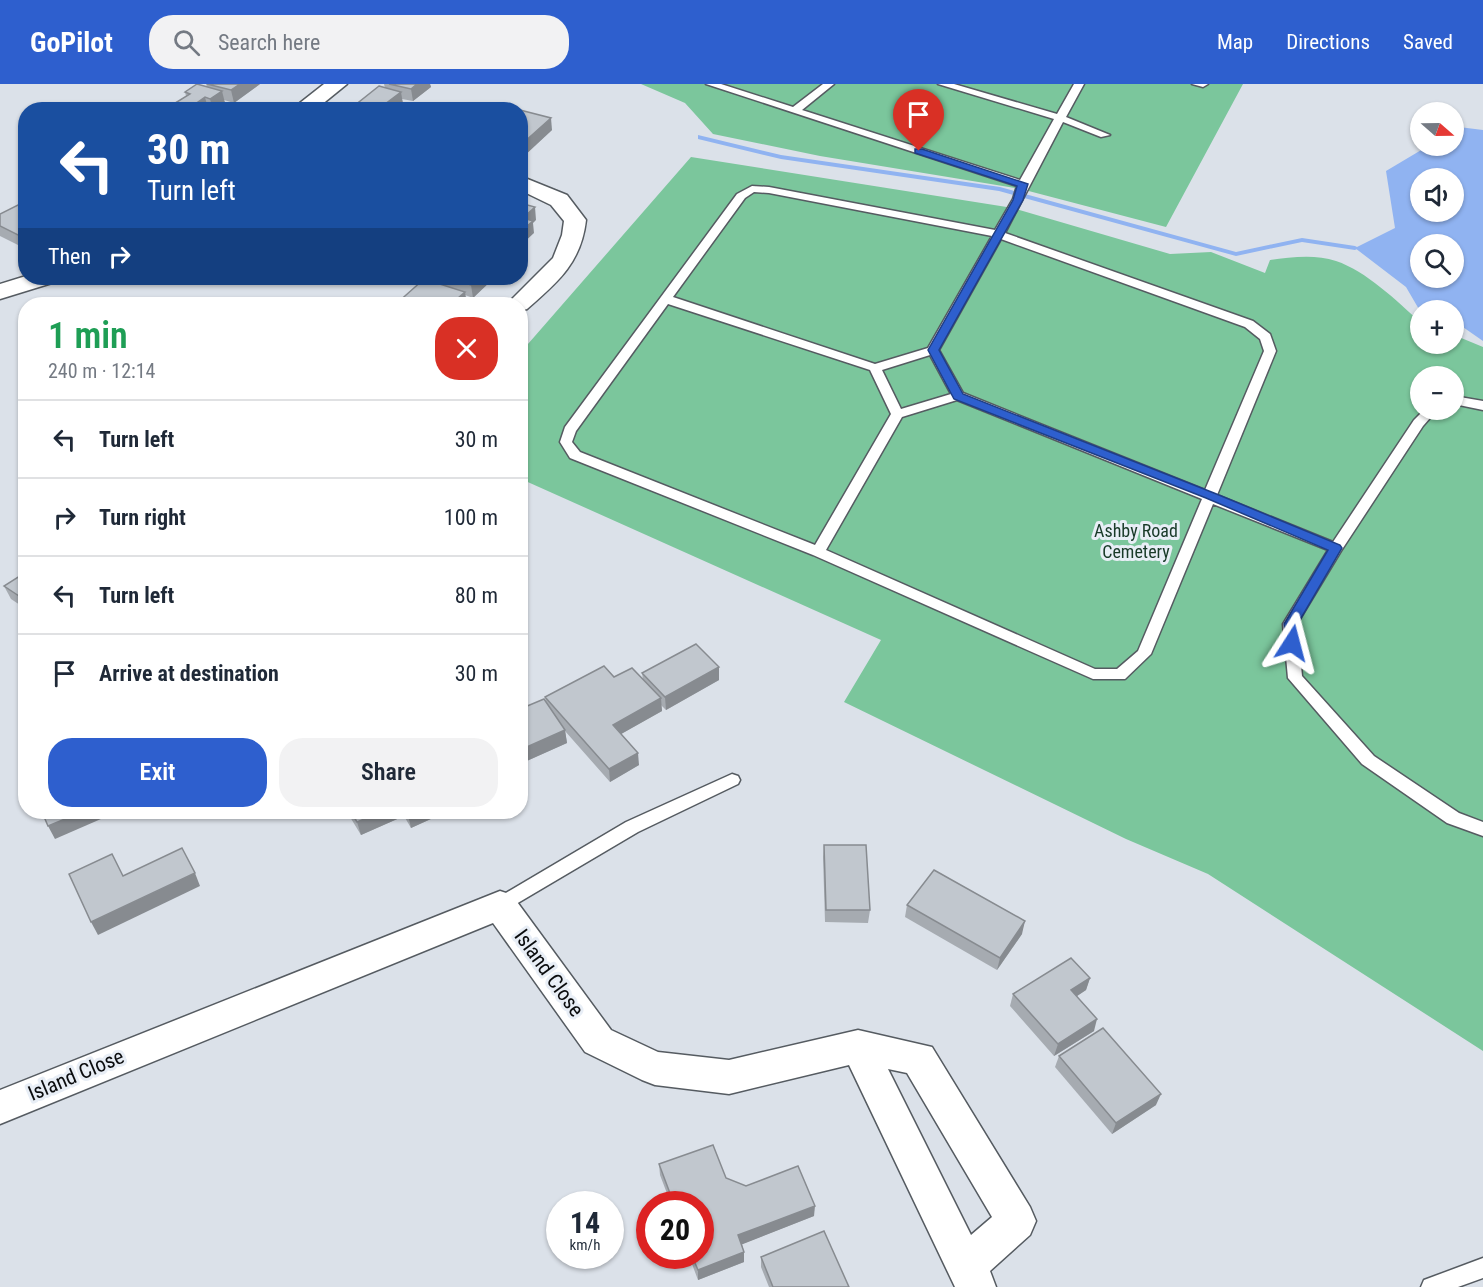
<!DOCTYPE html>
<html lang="en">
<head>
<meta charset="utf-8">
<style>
	:root { --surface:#fff; --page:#f2f2f3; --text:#1f2937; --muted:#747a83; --line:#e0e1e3; --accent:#2e5fce }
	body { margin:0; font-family:"Roboto Condensed",sans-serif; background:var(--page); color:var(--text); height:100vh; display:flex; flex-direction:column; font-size:22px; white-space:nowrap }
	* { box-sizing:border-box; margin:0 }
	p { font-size:20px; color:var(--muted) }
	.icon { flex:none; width:33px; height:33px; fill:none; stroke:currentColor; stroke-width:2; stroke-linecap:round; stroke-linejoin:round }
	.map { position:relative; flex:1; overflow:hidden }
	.details { position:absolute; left:18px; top:213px; width:510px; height:522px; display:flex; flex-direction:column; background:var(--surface); border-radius:24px; box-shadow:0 2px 4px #0004 }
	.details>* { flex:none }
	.hud { position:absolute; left:18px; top:18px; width:510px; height:183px; border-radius:24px; box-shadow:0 2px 4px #0004; background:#1a4fa0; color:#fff; overflow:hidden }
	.needle { width:39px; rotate:110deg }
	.tools { position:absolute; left:1410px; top:18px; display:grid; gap:12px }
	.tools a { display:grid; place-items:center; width:54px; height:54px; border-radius:50%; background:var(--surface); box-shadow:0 2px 4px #0004; font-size:30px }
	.speed { position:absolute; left:546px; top:1107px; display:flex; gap:12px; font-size:30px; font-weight:700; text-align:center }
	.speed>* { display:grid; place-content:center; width:78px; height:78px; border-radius:50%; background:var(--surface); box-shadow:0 2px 4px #0004; line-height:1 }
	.speed small { font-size:15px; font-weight:400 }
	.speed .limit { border:9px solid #d22; background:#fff; color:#111 }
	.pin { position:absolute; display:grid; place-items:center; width:51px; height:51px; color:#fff; margin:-62px -26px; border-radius:50% 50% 50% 0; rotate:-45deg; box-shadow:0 0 6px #0007 }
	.pin .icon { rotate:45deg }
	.me { position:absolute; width:66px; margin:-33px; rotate:9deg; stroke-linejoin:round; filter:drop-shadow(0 0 4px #0008) }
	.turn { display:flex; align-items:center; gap:21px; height:126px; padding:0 30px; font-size:27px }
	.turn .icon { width:78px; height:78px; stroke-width:2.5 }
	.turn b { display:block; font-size:42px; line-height:51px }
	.then { display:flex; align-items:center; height:57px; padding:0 30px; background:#0003; gap:12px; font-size:22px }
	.round { display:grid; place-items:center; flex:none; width:63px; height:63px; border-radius:24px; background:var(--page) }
	.head { display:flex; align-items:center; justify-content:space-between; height:102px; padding:0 30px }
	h1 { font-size:36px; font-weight:600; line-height:45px; color:#1e9e55 }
	.button { display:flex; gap:12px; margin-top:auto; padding:12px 30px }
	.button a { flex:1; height:69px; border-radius:24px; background:var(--accent); color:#fff; font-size:24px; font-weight:600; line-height:69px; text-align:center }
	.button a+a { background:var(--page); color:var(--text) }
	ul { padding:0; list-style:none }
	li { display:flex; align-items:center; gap:18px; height:78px; padding:0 30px; border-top:2px solid var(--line) }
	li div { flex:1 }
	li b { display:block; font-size:22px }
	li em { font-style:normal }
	header { display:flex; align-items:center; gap:36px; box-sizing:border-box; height:84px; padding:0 30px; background:var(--accent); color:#fff }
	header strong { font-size:28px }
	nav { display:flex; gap:33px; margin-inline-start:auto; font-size:21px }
	.search { width:420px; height:54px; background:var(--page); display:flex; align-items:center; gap:15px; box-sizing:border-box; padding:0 21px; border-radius:24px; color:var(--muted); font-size:22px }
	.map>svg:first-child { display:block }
	.green { fill:#7bc69c; fill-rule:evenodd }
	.water { fill:#90b3f1; fill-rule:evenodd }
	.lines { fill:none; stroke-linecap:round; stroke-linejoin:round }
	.stream { fill:#90b3f1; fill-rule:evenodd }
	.service-casing { stroke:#555b61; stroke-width:3 }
	.minor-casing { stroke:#555b61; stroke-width:3 }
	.service { fill:#fff; fill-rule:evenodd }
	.minor { fill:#fff; fill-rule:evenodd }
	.wall { fill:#a6abb1 }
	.shaded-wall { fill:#878b90 }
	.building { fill:#c1c7ce; stroke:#878b90; stroke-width:1.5 }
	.route { fill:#2e5fce; stroke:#1e3e86; stroke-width:1.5 }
	.labels { text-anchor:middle; stroke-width:6; stroke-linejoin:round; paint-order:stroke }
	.park-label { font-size:18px; fill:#183a28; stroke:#e8eef6 }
	.near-street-label { font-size:21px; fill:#0a0c0e; stroke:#e8eef6 }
</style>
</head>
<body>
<header>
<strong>GoPilot</strong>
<div class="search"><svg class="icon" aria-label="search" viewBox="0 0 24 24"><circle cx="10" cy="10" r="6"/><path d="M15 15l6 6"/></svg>Search here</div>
<nav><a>Map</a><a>Directions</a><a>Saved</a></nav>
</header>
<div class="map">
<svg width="1483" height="1203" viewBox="0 0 1483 1203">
	<rect width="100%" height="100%" fill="#dbe1e9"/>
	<g class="green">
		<polygon points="641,0 1243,0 1166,143 1021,105 820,72 713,50 685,19"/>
		<path d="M691 73 1013 124 1170 170 1211 168 1265 189 1270 176C1292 173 1315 170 1336 177 1366 187 1397 217 1420 238V260H1454V251L1483 263V967L1208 790 1126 755 844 618 881 556 521 395V268ZM1420 292H1454V326H1420Z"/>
	</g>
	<path class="water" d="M1459 43 1483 46V257L1460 241H1454V226L1420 227 1406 203 1355 164 1395 144 1386 87 1428 62H1454V46ZM1454 94V128H1420V94ZM1454 160V194H1420V160Z"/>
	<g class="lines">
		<polygon class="stream" points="698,51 781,71 1000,103 1236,168 1302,154 1355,162 1359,164 1355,166 1302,158 1236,172 999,107 781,75 698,55"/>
		<defs>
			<g id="service">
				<path d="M706 0H721L793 23 823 0H834L802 26 1020 96 1054 35 938 0H954L1057 30 1074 0H1084L1066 33 1110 51 1101 53 1063 38 1005 149 1253 237 1270 250 1276 267 1217 411 1333 458 1414 336 1424 326H1437L1423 342 1341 467 1297 540 1302 592 1374 672 1459 729 1483 738V752L1447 739 1362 680 1288 594 1283 540 1328 466 1213 420 1151 570 1125 595H1093L813 471 570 374 560 358 565 343 737 110 752 102 769 103 995 146 1013 115 1017 102ZM754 108 769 109 992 152 928 264 875 280 673 213 745 114ZM1001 155 1245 243 1260 255 1264 267 1205 406 963 309 939 266ZM668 220 870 286 891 330 815 461 580 368 572 358 576 347ZM930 271 951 310 901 325 882 286ZM957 316 1202 415 1138 567 1117 585H1095L826 466 902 333Z"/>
				<polygon points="1192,0 1208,0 1203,3"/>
				<polygon points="1454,312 1483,317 1483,326 1454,320"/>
				<polygon points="732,690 738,692 740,696 738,700 638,748 506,826 500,828 494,826 492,821 494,816 626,738"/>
				<polygon points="1483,1174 1483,1194 1458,1203 1421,1203 1424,1196"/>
			</g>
			<g id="minor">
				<polygon points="324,0 347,0 315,26 291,26"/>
				<path d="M520 92 567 111 586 136C581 179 558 198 527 225L520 227V220H507L553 174 562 151 564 137 551 121 520 106Z"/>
				<polygon points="26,192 55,194 52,199 0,215 0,200"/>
				<path d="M500 807 512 811 611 946 658 968 729 976 858 946 932 963 1030 1123 1036 1137 1030 1151 990 1187 996 1203H955L849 981 729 1010 655 1001 642 996 585 968 493 839 0 1040V1006ZM888 985 907 989 992 1133 971 1151Z"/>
			</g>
		</defs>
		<use href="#service" class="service-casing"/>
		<use href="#minor" class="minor-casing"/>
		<use href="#service" class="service"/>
		<use href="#minor" class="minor"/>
	</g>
	<g class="wall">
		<polygon points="206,0 260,0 234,19 224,16 225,19 216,26 174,26 172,21 186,12 185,8 207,3"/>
		<polygon points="384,0 430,0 431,3 413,17 402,15 403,20 396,26 354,26 354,22 385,4"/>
		<polygon points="520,26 552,46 524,72 520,71"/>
		<polygon points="26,117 26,165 0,152 0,130"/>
		<polygon points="420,194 494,194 473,214 465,211 467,220 396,220 421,198"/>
		<polygon points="26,488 26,525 11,515 4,502"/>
		<polygon points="719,583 719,596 666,626 661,621 662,627 621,650 639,681 610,698 565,647 567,659 520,680 520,625 546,618 545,613 614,593 643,596 642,589"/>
		<polygon points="347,728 444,728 444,729 411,744 404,732 361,751"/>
		<polygon points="824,761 870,826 868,839 825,838 823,773"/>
		<polygon points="907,821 1022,850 997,886 905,833"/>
		<polygon points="1090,894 1086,906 1077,912 1094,947 1054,972 1010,922 1013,910"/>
		<polygon points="1059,972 1156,1021 1112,1050 1055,983"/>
		<polygon points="659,1080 726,1094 814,1132 742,1160 744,1168 744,1178 698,1196 689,1172 700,1172 700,1120 671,1120 660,1091"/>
		<polygon points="761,1173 849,1203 769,1203 761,1183"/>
	</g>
	<g class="shaded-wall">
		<polygon points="240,0 260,0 234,19 231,6"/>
		<polygon points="417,0 430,0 431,3 413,17 411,5"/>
		<polygon points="222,7 225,19 216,26 213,26 210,15"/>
		<polygon points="401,8 403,20 396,26 377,26"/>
		<polygon points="205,13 208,25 188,26"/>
		<polygon points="551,34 552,46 524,72 523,59"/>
		<polygon points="535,123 536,136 533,139 534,149 520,162 520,148 523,134"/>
		<polygon points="26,151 26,161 22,153"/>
		<polygon points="159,194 199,194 197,195 161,200"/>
		<polygon points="479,194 494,194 473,214 471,201"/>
		<polygon points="465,208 467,220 451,220"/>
		<polygon points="26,512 26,520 22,514"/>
		<polygon points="719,583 719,596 666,626 665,613"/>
		<polygon points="661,614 662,627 614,654 613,641"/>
		<polygon points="565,646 567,659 520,680 520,666"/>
		<polygon points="638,669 639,681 610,698 609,685"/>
		<polygon points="82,728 117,728 55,755 48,742"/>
		<polygon points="381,728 403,728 404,732 361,751 357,738"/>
		<polygon points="416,728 444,728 444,729 411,744 408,731"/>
		<polygon points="195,789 200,802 98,851 91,838"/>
		<polygon points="1025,837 1022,850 997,886 1000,874"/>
		<polygon points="1090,894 1086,906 1068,918 1071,906"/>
		<polygon points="1097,935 1094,947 1054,972 1058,960"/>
		<polygon points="1161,1010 1156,1021 1112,1050 1116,1039"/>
		<polygon points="815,1122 814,1132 738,1162 738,1151"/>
		<polygon points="744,1168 744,1178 698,1196 698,1186"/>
	</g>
	<g class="building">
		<polygon points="197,0 222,7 210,15 205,13 188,25 172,21 190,10 185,8"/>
		<polygon points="207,0 240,0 231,6"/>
		<polygon points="389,0 417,0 411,5"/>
		<polygon points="379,2 401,8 377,26 368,26 354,22"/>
		<polygon points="509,23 517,26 506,26"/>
		<polygon points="520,26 551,34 523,59 520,59"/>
		<polygon points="26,117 26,151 22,153 0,142 0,130"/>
		<polygon points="520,119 535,123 523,134 533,137 520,148"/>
		<polygon points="447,194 479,194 471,201"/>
		<polygon points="424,195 465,208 451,220 396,220"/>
		<polygon points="26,488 26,512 22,514 4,502"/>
		<polygon points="696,560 719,583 665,613 642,589"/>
		<polygon points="604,582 614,593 632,584 661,614 613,641 638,669 609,685 545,613"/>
		<polygon points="544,615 565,646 520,666 520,625"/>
		<polygon points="42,728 82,728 48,742"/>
		<polygon points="351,728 381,728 357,738"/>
		<polygon points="406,728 416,728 408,731"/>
		<polygon points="824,761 866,761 870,826 826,826"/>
		<polygon points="182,764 195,789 91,838 69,790 112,770 123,792"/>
		<polygon points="934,786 1025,837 1000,874 907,821"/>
		<polygon points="1071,874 1090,894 1071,906 1097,935 1058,960 1013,910"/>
		<polygon points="1103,944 1161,1010 1116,1039 1059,972"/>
		<polygon points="713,1061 726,1094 746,1102 798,1082 815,1122 738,1151 744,1168 698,1186 692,1172 700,1172 700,1120 674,1120 659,1080"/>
		<polygon points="824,1147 849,1203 773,1203 761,1173"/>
	</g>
	<polygon class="route" points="915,65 922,65 1028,100 1023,116 939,266 963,310 1214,409 1340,461 1342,464 1297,541 1299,559 1297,562 1287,562 1284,540 1328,466 1206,414 954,315 928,266 1013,116 1017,102 915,69"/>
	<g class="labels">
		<g class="park-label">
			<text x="1136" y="453">Ashby Road<tspan x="1136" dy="21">Cemetery</tspan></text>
		</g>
		<g class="near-street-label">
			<text transform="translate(549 889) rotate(54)" y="7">Island Close</text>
			<text transform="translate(76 991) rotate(-23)" y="7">Island Close</text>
		</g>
	</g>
</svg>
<div class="tools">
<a><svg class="needle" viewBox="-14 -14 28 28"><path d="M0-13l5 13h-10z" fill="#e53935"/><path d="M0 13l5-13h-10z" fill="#747a83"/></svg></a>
<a><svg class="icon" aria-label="sound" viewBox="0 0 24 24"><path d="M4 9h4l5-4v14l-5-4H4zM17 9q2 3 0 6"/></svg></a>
<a><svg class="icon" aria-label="search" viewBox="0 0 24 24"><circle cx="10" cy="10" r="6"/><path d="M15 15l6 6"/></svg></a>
<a>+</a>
<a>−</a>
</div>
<div class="speed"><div>14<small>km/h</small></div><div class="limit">20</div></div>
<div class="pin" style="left:919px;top:67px;background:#d93025"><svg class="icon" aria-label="arrive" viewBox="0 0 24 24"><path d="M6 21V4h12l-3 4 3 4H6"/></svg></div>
<svg class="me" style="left:1292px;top:559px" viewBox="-20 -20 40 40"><path d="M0-17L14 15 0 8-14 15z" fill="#2e5fce" stroke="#fff" stroke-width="4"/></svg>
<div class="hud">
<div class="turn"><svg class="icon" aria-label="left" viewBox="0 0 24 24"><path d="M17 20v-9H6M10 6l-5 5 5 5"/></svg><div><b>30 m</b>Turn left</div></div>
<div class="then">Then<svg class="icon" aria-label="right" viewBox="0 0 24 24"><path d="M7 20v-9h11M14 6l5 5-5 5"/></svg></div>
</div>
<section class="details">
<div class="head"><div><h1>1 min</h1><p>240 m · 12:14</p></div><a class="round" style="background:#d93025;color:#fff"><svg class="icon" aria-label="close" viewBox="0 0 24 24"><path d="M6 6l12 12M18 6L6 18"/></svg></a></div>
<ul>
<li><svg class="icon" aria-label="left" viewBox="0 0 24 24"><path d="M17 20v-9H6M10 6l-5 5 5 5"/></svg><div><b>Turn left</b></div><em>30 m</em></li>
<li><svg class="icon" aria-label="right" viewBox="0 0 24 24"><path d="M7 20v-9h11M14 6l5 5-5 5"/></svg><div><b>Turn right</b></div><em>100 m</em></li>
<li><svg class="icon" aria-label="left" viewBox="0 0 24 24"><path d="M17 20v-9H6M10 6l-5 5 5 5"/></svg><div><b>Turn left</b></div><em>80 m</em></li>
<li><svg class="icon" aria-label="arrive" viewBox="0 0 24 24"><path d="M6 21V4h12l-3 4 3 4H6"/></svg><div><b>Arrive at destination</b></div><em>30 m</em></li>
</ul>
<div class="button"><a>Exit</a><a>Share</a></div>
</section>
</div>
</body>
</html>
